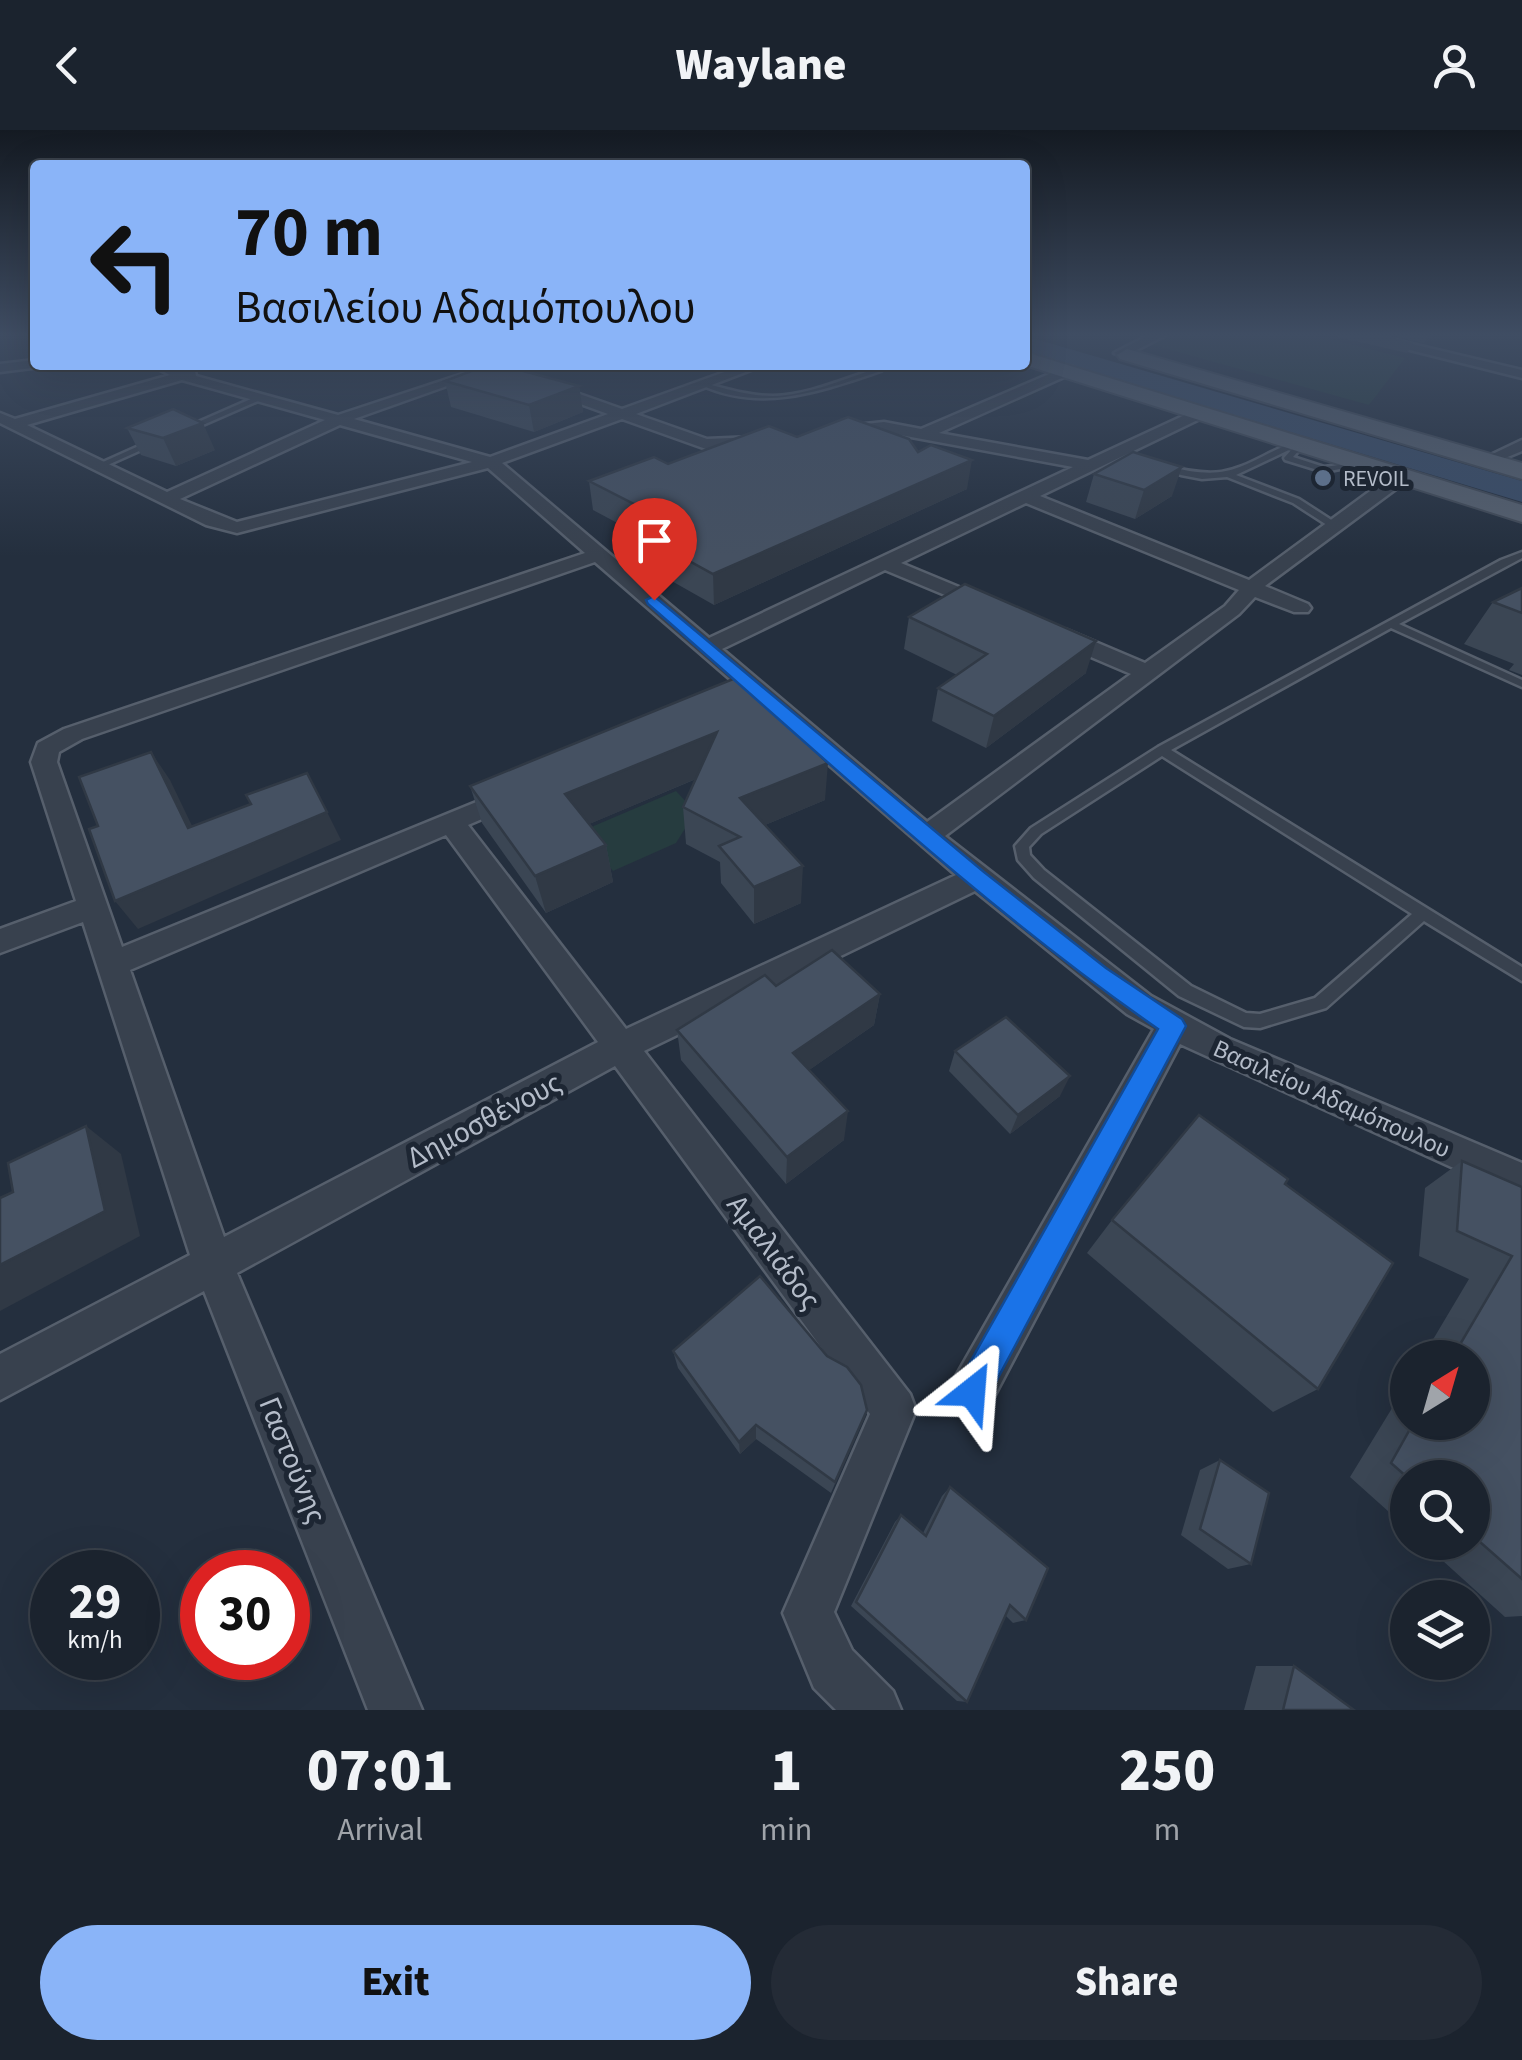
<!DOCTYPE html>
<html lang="en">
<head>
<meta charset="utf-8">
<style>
	:root { --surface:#1b232e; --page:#242b36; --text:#f1f3f6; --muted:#a0a4aa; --line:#39404a; --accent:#8ab4f8 }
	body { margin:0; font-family:"Source Sans 3",sans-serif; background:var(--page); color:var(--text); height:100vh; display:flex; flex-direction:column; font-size:38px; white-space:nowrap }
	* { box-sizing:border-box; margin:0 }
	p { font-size:32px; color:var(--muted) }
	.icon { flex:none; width:55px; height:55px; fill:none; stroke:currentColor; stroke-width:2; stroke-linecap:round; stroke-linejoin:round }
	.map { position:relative; height:1580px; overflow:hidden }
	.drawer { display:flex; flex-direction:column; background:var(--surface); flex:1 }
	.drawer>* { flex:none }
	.banner { position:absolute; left:30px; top:30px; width:1000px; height:210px; border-radius:10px; box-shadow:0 10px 40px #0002,0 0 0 2px var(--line); background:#8ab4f8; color:#111; overflow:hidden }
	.needle { width:65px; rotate:37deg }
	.tools { position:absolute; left:1390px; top:1210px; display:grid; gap:20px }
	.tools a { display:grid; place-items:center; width:100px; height:100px; border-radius:50%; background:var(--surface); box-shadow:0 10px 40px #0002,0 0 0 2px var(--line); font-size:50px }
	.speed { position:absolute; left:30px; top:1420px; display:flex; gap:20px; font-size:50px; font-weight:700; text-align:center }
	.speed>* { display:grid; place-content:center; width:130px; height:130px; border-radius:50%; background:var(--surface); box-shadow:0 10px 40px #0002,0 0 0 2px var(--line); line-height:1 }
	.speed small { font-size:25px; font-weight:400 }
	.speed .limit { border:15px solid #d22; background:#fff; color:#111 }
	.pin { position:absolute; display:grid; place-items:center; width:85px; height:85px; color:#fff; margin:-102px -42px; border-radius:50% 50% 50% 0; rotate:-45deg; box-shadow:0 0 10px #0007 }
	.pin .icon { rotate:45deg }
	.me { position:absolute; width:110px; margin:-55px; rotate:28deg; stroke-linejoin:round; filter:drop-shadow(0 0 8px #0008) }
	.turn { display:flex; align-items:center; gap:35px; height:210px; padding:0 40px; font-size:45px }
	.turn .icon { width:130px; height:130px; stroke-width:2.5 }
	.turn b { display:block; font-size:70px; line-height:85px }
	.eta { display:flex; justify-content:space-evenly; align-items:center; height:170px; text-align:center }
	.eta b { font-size:60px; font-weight:800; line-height:70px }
	.button { display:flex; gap:20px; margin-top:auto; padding:20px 40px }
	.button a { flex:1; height:115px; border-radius:60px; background:var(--accent); color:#111; font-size:40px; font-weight:800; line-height:115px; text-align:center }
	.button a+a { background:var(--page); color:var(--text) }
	header { display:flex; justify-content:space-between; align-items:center; height:130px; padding:0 40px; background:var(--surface); font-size:45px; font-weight:800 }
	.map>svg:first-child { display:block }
	.green { fill:#263c3f }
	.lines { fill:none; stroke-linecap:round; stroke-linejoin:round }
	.river { fill:#394c67; fill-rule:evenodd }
	.service-casing { stroke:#565f6c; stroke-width:5 }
	.minor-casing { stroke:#565f6c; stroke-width:5 }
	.primary-casing { stroke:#414a57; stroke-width:4 }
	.service { fill:#38414e; fill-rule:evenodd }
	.minor { fill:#38414e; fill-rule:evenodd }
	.primary { fill:#56606e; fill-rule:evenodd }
	.wall { fill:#3b4654 }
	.shaded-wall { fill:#303945 }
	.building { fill:#455162; stroke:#303945; stroke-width:2.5 }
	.route { fill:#1a73e8; stroke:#114b97; stroke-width:2.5 }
	.service-dot { fill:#5c6f8a; stroke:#1d2633; stroke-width:4 }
	.labels { text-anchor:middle; stroke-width:10; stroke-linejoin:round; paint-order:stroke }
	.far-poi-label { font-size:22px; fill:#b4bcc9; stroke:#1d2633; text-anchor:start }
	.street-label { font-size:25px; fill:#b4bcc9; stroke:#1d2633 }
	.near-street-label { font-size:30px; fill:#b4bcc9; stroke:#1d2633 }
</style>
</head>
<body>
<header><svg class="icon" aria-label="back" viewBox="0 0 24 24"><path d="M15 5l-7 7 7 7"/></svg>Waylane<svg class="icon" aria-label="person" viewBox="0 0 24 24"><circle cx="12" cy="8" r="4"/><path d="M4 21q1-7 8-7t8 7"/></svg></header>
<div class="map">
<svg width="1522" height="1580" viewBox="0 0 1522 1580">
	<rect width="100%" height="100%" fill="#242f3e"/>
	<g class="green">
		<polygon points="1169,205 1314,205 1405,228 1369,275 1149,214"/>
		<polygon points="676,661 702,689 686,697 676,713 613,741 582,701"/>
	</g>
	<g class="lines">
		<polygon class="river" points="1025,206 1522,351 1522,372 1025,222"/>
		<defs>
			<g id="service">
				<path d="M879 238 881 241C821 261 762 283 701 255L704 253C727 259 749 266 773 266 810 265 845 248 879 238Z"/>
				<polygon points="260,265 267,267 187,302 180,300"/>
				<path d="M1298 310 1303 316 1293 327 1324 337 1363 332 1367 334 1324 342 1285 330 1284 328 1293 318 1236 345 1299 369 1336 393V397H1330L1293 373 1227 347 1202 349 1181 345 1159 337 1163 335C1233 354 1238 335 1298 310Z"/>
				<polygon points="150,311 157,313 101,338 94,336"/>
				<path d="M1522 422V428L1399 494 1522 550V557L1391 498 1171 620 1522 837V851L1424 791 1326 878 1260 898 1244 897 1179 866 1034 748 1018 730 1015 716 1031 698 1158 617 1501 430ZM1162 626 1412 784 1315 868 1260 884 1246 883 1191 856 1044 740 1030 725 1029 717 1041 704Z"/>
			</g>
			<g id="minor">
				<polygon points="1149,205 1166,205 1125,226 1114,223"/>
				<polygon points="1350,205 1374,205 1522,240 1522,248"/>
				<polygon points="35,230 40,237 0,242 0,234"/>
				<path d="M151 235 195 241 196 246 338 285 481 238 477 235H497L622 279 744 235H764L636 284 707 309 753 307 761 312 759 315 706 319 622 289 502 333 709 508 1073 337 884 302 833 306 828 304V298L884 292 921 299 1068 236 1073 237V243L939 303 1088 330 1198 279H1208V285L1040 366 1249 450 1396 342H1408V350L1265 456 1308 474 1311 478 1308 482H1294L1255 467 1239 484 945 706 1151 866 1230 909 1522 1033V1069L1180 914 988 1278 972 1284 956 1278 950 1262 956 1246 1154 899 1127 884 975 761 644 921 910 1264 916 1280 834 1482 852 1520 893 1561 901 1580H836L814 1558 783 1483 870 1284 615 936 237 1143 422 1580H368L204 1161 0 1270V1224L190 1125 83 792 0 823V799L76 771 31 632 38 613 64 599 585 423 488 338 237 403 206 395 0 293V283L15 289 170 245ZM489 241 608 284 490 327 354 289ZM182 250 325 290 167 362 27 295ZM340 295 472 332 237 392 180 369ZM1026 373 1239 460 1225 476 1145 533 1067 500H1051L1048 505 1051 510 1131 544 927 692 722 519 885 440 981 480H995L998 476 995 472 901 433ZM595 432 956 745 626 899 468 695 522 672 526 666 522 660 513 657 122 817 57 632 59 622 82 609ZM446 705 598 912 224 1107 130 840Z"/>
				<polygon points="1522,310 1522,321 1486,336 1478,331"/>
			</g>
			<g id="primary">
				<polygon points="1127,219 1522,333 1522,349 1120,229 1117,225"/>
				<polygon points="1025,222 1522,375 1522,392 1025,235"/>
			</g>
		</defs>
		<use href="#service" class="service-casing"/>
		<use href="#minor" class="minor-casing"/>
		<use href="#primary" class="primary-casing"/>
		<use href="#service" class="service"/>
		<use href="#minor" class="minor"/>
		<use href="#primary" class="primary"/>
	</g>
	<g class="wall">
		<polygon points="1329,205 1383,205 1413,213 1407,223"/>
		<polygon points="1392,205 1436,205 1424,213"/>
		<polygon points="445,251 579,256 583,282 534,302 451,277"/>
		<polygon points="127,298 215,320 176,336 141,325"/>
		<polygon points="797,307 918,322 967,359 714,475 654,441 651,411 593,380 589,351"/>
		<polygon points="1094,344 1172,366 1135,389 1086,372"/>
		<polygon points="1522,458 1522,545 1509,540 1514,534 1464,514 1493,472"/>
		<polygon points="909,487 1086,543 986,618 932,591 938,558 957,545 904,519"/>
		<polygon points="738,547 825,670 765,695 801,773 754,794 721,753 720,732 686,714 683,677 696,649 589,694 606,715 613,752 546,783 482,693 470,656"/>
		<polygon points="776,856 880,864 874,895 809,940 844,1010 786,1054 681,930 677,900"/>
		<polygon points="955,921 1060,966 1010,1004 949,941"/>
		<polygon points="1462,1031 1522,1057 1522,1486 1505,1487 1422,1412 1472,1412 1472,1348 1408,1348 1408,1399 1350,1347 1408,1252 1408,1292 1472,1292 1472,1228 1422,1228 1469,1149 1419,1126 1425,1058"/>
		<polygon points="1285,1054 1318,1259 1273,1282 1087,1123 1112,1090"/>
		<polygon points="673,1221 867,1280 831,1363 756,1309 740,1324 678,1238"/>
		<polygon points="1220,1330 1251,1434 1228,1439 1181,1405 1200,1340"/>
		<polygon points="950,1357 1026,1490 1013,1493 1005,1485 967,1572 957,1571 851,1476 895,1392 901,1385 923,1403 942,1366"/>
		<polygon points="1256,1536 1294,1536 1354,1580 1244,1580"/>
	</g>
	<g class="shaded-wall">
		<polygon points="1428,205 1436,205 1424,213"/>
		<polygon points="579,256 583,282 534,302 529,275"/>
		<polygon points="203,293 215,320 176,336 163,308"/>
		<polygon points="972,330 967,359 714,475 713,444"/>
		<polygon points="1182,337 1172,366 1135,389 1144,360"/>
		<polygon points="1096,511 1086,543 986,618 994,586"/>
		<polygon points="717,602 719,639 573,701 565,664"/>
		<polygon points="151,622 170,650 207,727 188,698"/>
		<polygon points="828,633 825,670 741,705 740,668"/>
		<polygon points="327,682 341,710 138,799 115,771"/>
		<polygon points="606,715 613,752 546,783 535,746"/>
		<polygon points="803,736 801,773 754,794 754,757"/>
		<polygon points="880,864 874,895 792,952 793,923"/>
		<polygon points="1070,946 1060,966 1010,1004 1018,985"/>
		<polygon points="848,981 844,1010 786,1054 787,1027"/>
		<polygon points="86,996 121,1024 140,1106 0,1181 0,1135"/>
		<polygon points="756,1295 756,1309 740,1324 739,1312"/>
	</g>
	<g class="building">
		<polygon points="487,235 501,235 579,256 529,275 445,251"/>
		<polygon points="173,279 203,293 163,308 127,298"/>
		<polygon points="848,287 909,309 918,322 931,315 972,330 713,444 651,410 681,398 589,351 654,327 668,334 769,296 797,307"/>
		<polygon points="1133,322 1182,337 1144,360 1094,344"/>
		<polygon points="965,454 1096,511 994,586 938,558 987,524 909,487"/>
		<polygon points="1522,458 1522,483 1493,472"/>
		<polygon points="738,547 828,633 740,668 803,736 754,757 719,716 740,707 683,677 717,602 565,664 606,715 535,746 470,656"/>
		<polygon points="151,622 188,698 251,674 246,665 307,643 327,682 115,771 89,699 98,696 79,647"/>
		<polygon points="832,820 880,864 793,923 848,981 787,1027 677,900 765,845 776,856"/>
		<polygon points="1006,887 1070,946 1018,985 955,921"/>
		<polygon points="1199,985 1288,1049 1285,1054 1393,1133 1318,1259 1112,1090"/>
		<polygon points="86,996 105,1081 0,1135 0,1068 13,1062 8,1033"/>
		<polygon points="1462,1031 1522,1057 1522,1449 1472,1405 1472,1348 1408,1348 1391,1333 1414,1292 1472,1292 1472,1228 1452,1228 1512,1126 1457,1101"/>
		<polygon points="760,1146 827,1226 847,1237 861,1255 867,1280 835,1352 756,1295 739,1312 673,1221"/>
		<polygon points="1220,1330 1269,1363 1251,1434 1200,1399"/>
		<polygon points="950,1357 1048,1438 1026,1490 1010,1475 967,1572 856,1472 901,1385 926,1406"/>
		<polygon points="1294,1536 1354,1580 1283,1580"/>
	</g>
	<linearGradient id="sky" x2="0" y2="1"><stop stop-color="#141a22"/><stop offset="0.48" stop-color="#3f4d63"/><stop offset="1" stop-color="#3f4d63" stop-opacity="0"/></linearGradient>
	<rect width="1522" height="427" fill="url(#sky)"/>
	<path class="route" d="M654 466 984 742 1106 838 1182 889 1186 896 984 1274 972 1279 960 1274 955 1262 960 1250 1158 899C977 773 815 619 648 474L646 470Z"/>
	<circle class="service-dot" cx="1323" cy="348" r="10"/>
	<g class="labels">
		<g class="far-poi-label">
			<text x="1343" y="356">REVOIL</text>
		</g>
		<g class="street-label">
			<text transform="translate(1332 968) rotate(24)" y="9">Βασιλείου Αδαμόπουλου</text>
		</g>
		<g class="near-street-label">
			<text transform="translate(484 990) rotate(-28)" y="10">Δημοσθένους</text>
			<text transform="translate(774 1122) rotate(53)" y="10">Αμαλιάδος</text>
			<text transform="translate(293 1330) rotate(68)" y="10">Γαστούνης</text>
		</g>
	</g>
</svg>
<div class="tools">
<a><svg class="needle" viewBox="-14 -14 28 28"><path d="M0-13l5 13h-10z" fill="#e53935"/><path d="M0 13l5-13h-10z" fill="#a0a4aa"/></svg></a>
<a><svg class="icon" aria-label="search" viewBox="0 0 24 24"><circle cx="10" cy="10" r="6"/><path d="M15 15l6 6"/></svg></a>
<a><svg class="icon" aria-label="layers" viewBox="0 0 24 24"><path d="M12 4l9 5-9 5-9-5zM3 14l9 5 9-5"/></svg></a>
</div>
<div class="speed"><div>29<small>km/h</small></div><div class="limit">30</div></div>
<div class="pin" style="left:654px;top:470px;background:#d93025"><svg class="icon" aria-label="arrive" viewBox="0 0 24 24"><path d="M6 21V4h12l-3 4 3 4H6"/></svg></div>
<svg class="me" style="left:972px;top:1262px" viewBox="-20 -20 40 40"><path d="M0-17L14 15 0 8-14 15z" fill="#1a73e8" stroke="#fff" stroke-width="4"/></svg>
<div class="banner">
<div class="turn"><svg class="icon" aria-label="left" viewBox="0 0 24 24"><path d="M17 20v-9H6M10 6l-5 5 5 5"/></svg><div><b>70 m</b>Βασιλείου Αδαμόπουλου</div></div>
</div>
</div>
<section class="drawer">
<div class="eta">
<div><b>07:01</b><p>Arrival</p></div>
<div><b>1</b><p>min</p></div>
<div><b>250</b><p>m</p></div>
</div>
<div class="button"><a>Exit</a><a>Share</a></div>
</section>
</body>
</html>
